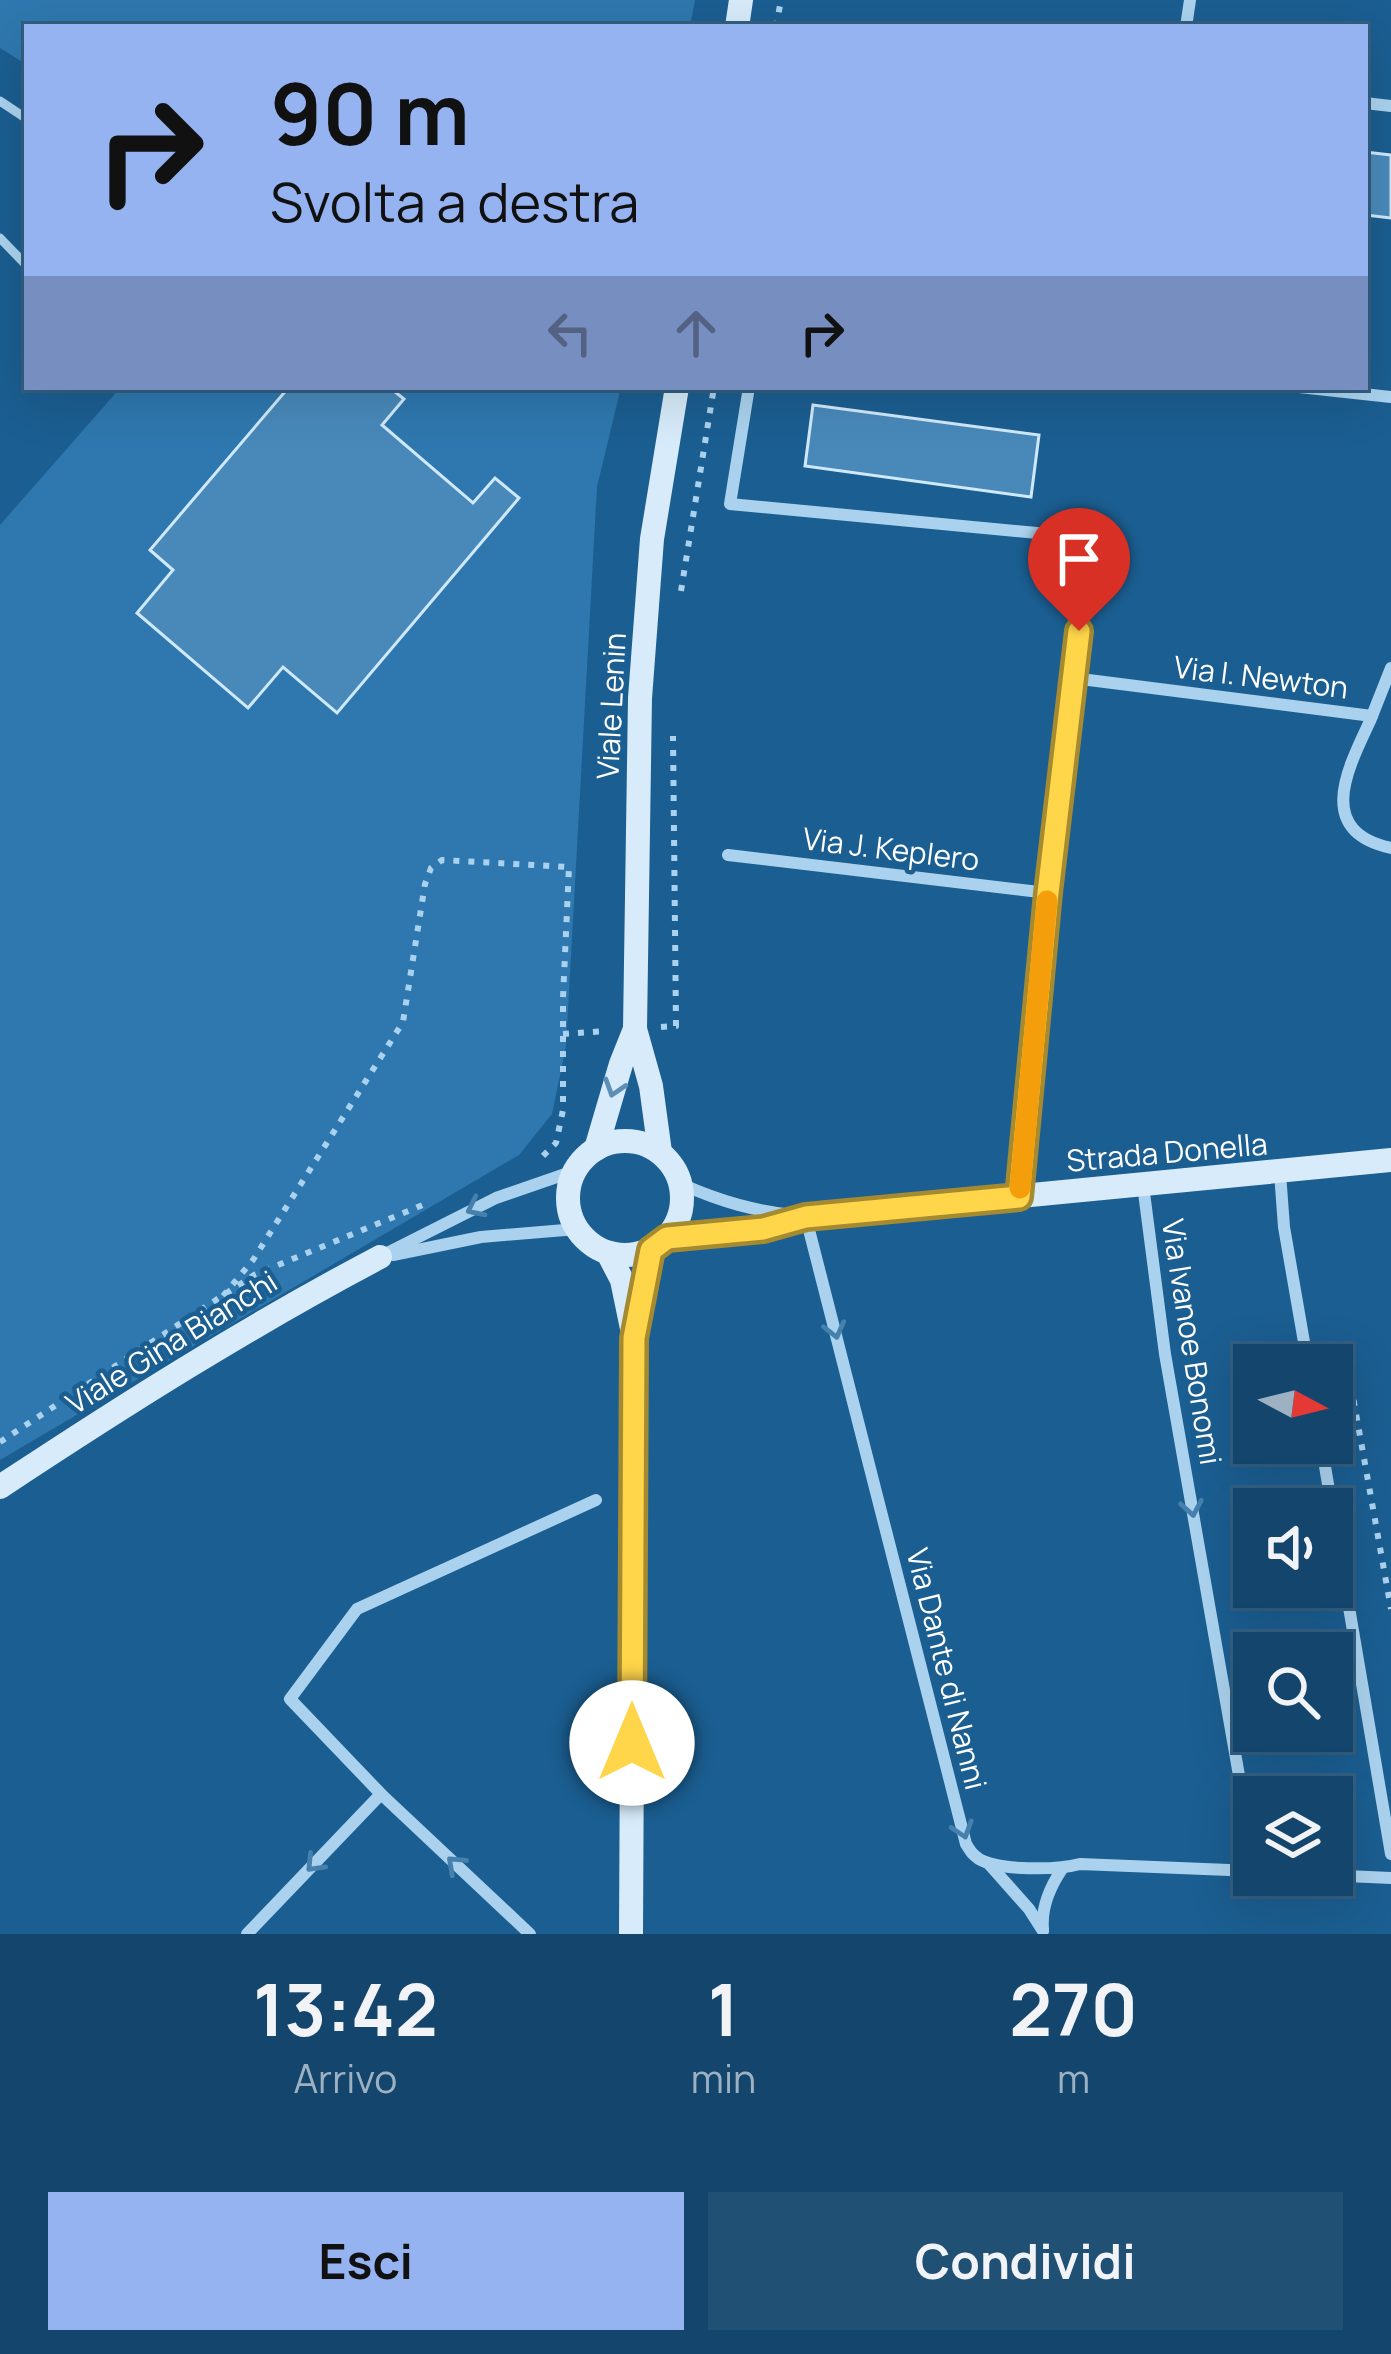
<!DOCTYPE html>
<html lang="it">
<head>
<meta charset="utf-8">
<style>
	:root { --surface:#14466d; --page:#215075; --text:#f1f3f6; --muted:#9db1c2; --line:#335e80; --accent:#95b2f1 }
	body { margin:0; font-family:Manrope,sans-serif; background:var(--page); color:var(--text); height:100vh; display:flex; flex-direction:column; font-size:45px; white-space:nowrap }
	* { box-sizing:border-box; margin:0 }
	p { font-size:39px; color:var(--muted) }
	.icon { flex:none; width:66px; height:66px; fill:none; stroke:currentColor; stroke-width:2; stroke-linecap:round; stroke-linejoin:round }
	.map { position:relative; height:1934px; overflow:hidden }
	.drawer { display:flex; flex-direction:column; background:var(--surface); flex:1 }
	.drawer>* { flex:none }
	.hud { position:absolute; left:24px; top:24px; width:1344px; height:366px; border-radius:0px; box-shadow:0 12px 48px #0002,0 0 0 3px var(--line); background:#95b2f1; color:#111; overflow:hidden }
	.needle { width:78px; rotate:97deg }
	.fabs { position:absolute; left:1233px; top:1344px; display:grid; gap:24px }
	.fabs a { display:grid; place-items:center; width:120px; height:120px; border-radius:0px; background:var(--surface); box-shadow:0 12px 48px #0002,0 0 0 3px var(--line); font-size:60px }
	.pin { position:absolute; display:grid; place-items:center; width:102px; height:102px; color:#fff; margin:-123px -51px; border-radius:50% 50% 50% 0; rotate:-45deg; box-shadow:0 0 12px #0007 }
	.pin .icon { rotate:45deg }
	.me { position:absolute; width:132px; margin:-66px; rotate:0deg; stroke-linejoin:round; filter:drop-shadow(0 0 9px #0008) }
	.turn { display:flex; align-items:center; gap:42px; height:252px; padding:0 48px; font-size:54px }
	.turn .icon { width:156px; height:156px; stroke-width:2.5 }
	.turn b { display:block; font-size:84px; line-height:102px }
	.lanes { display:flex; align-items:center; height:114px; padding:0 48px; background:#0003; justify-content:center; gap:60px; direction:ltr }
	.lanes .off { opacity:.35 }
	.eta { display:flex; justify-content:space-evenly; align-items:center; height:204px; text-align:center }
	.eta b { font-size:72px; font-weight:700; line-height:84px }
	.primary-button { display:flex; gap:24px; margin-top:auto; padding:24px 48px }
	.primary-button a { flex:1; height:138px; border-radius:0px; background:var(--accent); color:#111; font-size:48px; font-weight:700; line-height:138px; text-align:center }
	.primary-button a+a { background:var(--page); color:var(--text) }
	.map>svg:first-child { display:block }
	.green { fill:#2e78af }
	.building { fill:#4889ba; stroke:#d0e9fa; stroke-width:3 }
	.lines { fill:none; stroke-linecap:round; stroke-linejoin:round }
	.path { stroke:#aad2ee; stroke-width:6; stroke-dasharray:6 9; stroke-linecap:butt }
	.lane { stroke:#aad2ee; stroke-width:9 }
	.street { stroke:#aad2ee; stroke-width:12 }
	.secondary { stroke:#d7ebfa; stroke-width:24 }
	.oneway { stroke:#5d8fb6 }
	.oneway2 { stroke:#4681ad }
	.route-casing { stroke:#a68a30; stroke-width:30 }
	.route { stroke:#ffd54a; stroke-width:21 }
	.slow { stroke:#f59e0b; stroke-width:21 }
	.labels { text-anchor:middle; stroke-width:9; stroke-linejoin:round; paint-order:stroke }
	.street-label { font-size:30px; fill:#fff; stroke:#1b5e91 }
</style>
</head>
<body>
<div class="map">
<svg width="1391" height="1934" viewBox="0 0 1391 1934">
	<rect width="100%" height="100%" fill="#1b5e91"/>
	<g class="green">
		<polygon points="0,0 695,0 690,27 27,27 27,65 0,48"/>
		<polygon points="121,387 621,387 597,487 566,1046 552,1114 519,1155 0,1460 0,525"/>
	</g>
	<g class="building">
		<polygon points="1365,152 1391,155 1391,218 1365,215"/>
		<polygon points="289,387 389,387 404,399 382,425 473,503 495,478 519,498 337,713 283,667 248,708 137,613 173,570 150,550"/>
		<polygon points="813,405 1039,435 1031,497 805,466"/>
	</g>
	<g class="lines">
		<g class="path">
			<polyline points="776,27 781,0"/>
			<polyline points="681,591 714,387"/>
			<polyline points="661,1027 676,1026 673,736"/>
			<polyline points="563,1034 606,1031"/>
			<polyline points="223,1296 253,1260 403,1022 425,884 431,868 442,860 569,867 563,998 563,1110 556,1143 542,1157"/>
			<polyline points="1330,1347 1348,1369 1391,1609"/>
			<polyline points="0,1442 254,1275 430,1202"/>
		</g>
		<g class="lane">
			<polyline points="0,101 27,119"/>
			<polyline points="0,238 27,266"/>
		</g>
		<g class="street">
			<polyline points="1186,27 1190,0"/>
			<polyline points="1365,103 1391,106"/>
			<polyline points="749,387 730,504 1090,538 1048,893 1019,1196"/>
			<polyline points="1299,387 1391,397"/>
			<path d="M1391 668C1384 686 1377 703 1370 721 1347 770 1315 831 1391 848"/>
			<polyline points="1073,678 1372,716"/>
			<polyline points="728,855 1048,893"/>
			<polyline points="1280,1173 1284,1227 1308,1365"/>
			<path d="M681 1184C722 1202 754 1211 799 1216"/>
			<polyline points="1143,1185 1165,1354 1254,1861"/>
			<path d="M806 1218 966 1844C971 1852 972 1854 979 1859 999 1871 1058 1870 1080 1864L1254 1871"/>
			<polyline points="667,1238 763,1229 806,1217"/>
			<polyline points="393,1255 481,1237 577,1229"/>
			<polyline points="381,1256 496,1198 574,1171"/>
			<polyline points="1321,1443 1391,1854"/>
			<polyline points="989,1864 1029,1909 1043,1931"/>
			<polyline points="1324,1875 1391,1878"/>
			<path d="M1043 1929C1041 1907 1050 1887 1062 1869"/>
			<polyline points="247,1934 381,1794"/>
			<polyline points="530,1934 381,1794 290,1699 357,1609 596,1500"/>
		</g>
		<g class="secondary">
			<polyline points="737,27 741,0"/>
			<circle cx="625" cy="1198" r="57"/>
			<polyline points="596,1149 621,1064 635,1029"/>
			<polyline points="660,1152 651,1086 635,1029 640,698 652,539 677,387"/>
			<polyline points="806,1217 1391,1160"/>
			<polyline points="608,1253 622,1280 634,1338 631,1934"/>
			<polyline points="638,1324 651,1249"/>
			<path d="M0 1487C124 1405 249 1326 380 1257"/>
		</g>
	</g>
	<defs><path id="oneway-chevron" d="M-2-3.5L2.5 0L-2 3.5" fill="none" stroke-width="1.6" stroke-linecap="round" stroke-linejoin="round" transform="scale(3)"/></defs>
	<use class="oneway" href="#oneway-chevron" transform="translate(614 1088) rotate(108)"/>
	<g class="oneway2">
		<use href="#oneway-chevron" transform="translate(475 1208) rotate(154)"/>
		<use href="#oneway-chevron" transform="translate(835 1330) rotate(76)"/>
		<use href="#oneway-chevron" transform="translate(1192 1508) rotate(80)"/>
		<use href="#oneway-chevron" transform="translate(963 1830) rotate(72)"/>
		<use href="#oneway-chevron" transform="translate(314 1864) rotate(134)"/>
		<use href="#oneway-chevron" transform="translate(455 1864) rotate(-137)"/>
	</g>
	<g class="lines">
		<defs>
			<polyline id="route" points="632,1743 634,1338 651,1250 667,1238 763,1229 806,1217 1019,1197 1048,893 1079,631"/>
		</defs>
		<use href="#route" class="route-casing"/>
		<use href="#route" class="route"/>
		<polyline class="slow" points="1020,1188 1047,901"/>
	</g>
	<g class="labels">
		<g class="street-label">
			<text transform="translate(1261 678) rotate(7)" y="10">Via I. Newton</text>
			<text transform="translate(612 706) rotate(-87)" y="10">Viale Lenin</text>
			<text transform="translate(891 850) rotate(7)" y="10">Via J. Keplero</text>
			<text transform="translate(1167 1153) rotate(-5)" y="10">Strada Donella</text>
			<text transform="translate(1191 1342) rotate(81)" y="10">Via Ivanoe Bonomi</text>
			<text transform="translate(172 1343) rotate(-32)" y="10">Viale Gina Bianchi</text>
			<text transform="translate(946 1669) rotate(76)" y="10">Via Dante di Nanni</text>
		</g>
	</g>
</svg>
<div class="fabs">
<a><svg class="needle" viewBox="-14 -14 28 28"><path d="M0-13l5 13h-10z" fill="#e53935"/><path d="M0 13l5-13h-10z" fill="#9db1c2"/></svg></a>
<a><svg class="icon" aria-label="sound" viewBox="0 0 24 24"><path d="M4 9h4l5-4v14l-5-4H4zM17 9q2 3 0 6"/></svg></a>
<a><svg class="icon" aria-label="search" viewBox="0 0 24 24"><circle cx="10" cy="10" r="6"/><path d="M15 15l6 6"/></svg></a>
<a><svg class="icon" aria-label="layers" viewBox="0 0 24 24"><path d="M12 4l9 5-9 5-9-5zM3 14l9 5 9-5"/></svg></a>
</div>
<div class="pin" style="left:1079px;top:631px;background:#d93025"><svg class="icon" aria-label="arrive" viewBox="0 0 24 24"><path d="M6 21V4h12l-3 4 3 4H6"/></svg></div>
<svg class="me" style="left:632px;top:1743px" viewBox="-20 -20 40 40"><circle r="19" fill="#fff"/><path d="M0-13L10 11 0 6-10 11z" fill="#ffd54a"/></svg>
<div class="hud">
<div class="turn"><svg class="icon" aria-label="right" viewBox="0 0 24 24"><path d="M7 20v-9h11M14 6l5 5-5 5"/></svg><div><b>90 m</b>Svolta a destra</div></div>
<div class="lanes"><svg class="icon off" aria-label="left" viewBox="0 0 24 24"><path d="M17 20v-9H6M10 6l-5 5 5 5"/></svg><svg class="icon off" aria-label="ahead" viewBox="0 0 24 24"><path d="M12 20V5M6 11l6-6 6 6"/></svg><svg class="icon" aria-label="right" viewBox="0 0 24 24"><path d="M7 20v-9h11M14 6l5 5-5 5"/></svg></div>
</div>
</div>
<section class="drawer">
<div class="eta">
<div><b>13:42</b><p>Arrivo</p></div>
<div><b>1</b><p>min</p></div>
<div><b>270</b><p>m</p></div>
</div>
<div class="primary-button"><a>Esci</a><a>Condividi</a></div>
</section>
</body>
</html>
